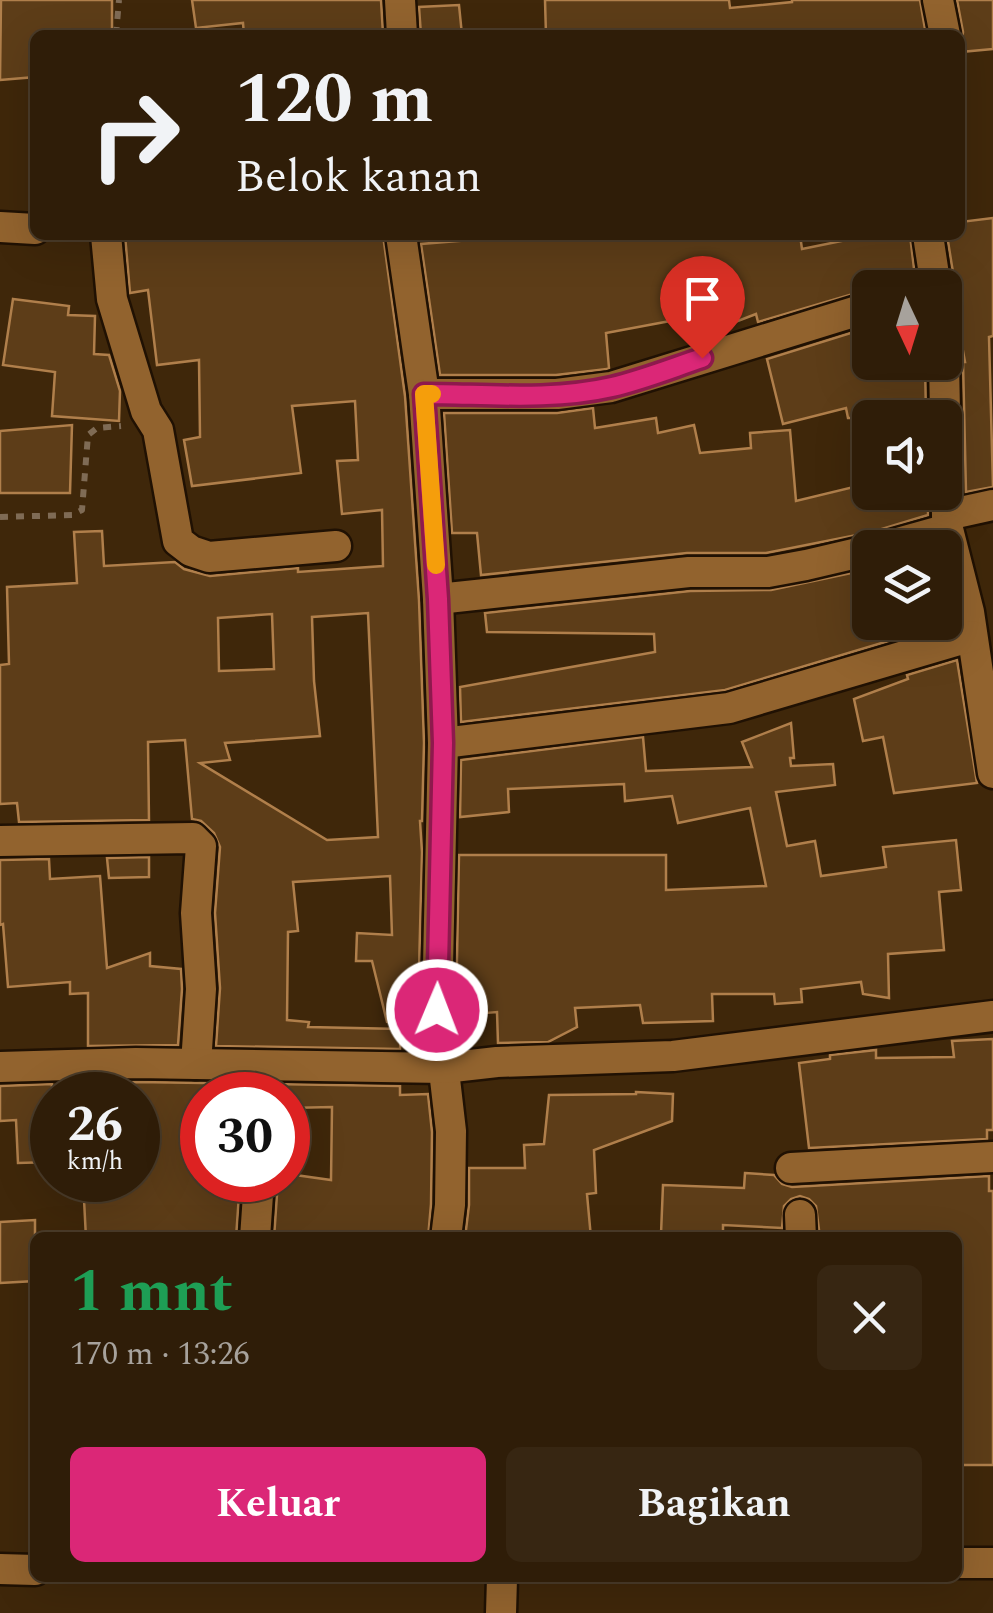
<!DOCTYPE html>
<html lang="id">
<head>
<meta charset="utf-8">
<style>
	:root { --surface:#2f1d08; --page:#372612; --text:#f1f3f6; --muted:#a7a29c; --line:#4a3b29; --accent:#db2777 }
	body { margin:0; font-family:Spectral,serif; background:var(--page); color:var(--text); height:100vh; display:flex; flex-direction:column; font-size:38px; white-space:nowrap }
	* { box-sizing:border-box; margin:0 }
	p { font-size:32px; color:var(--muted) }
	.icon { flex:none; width:55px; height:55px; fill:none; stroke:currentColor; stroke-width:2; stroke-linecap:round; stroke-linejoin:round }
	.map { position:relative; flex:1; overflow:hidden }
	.sheet { position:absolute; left:30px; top:1232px; width:932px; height:350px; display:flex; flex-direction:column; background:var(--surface); border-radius:15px; box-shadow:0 10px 40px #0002,0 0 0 2px var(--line) }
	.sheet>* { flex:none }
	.banner { position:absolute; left:30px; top:30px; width:935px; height:210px; border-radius:15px; box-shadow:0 10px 40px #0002,0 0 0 2px var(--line); background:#2f1d08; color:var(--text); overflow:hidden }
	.needle { width:65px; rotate:176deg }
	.tools { position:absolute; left:852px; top:270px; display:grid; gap:20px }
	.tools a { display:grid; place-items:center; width:110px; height:110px; border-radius:15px; background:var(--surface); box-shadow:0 10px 40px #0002,0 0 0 2px var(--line); font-size:50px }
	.speed { position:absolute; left:30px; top:1072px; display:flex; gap:20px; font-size:50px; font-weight:700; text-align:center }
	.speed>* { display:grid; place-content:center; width:130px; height:130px; border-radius:50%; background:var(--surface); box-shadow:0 10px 40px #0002,0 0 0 2px var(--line); line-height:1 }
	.speed small { font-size:25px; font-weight:400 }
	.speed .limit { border:15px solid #d22; background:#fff; color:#111 }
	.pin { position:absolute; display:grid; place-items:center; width:85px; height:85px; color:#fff; margin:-102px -42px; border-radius:50% 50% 50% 0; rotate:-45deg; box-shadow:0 0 10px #0007 }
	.pin .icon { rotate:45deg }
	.me { position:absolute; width:110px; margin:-55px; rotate:1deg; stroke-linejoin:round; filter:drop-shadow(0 0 8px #0008) }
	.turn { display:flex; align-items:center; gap:35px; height:210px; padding:0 40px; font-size:45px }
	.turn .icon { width:130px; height:130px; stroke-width:2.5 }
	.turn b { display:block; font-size:70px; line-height:85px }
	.round { display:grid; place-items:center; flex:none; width:105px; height:105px; border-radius:15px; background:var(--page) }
	.headline { display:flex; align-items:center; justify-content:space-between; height:170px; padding:0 40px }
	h1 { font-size:60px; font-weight:700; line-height:75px; color:#1e9e55 }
	.cta { display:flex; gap:20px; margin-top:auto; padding:20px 40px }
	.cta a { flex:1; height:115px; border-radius:15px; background:var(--accent); color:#fff; font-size:40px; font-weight:700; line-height:115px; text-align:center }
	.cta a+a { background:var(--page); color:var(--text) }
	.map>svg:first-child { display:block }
	.building { fill:#5d3d18; stroke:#b07f4b; stroke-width:2.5; fill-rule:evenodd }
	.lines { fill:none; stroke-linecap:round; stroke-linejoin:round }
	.minor-casing { stroke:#201103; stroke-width:35 }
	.path { stroke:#7f6b55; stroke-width:6; stroke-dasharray:8 8; stroke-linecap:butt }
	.minor { stroke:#92632e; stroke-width:30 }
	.route-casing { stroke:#8e194d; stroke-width:25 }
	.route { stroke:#db2777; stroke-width:18 }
	.slow { stroke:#f59e0b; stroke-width:18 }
</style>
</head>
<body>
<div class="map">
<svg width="993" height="1613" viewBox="0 0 993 1613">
	<rect width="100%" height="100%" fill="#3f270a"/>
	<g class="building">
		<polygon points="1,0 112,0 112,35 35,35 35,77 0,80"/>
		<polygon points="192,0 381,0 383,34 244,35 243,23 196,28"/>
		<polygon points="545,0 729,0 730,8 792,2 792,0 920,0 926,35 546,35"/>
		<polygon points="957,0 993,0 993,49 960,52 963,32"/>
		<polygon points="459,5 462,35 421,35 419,7"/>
		<polygon points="993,218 993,336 989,337 993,487 966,492 963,362 965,362 953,296 955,285 947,235 960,235 960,222"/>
		<path d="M125 235H383L405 396 419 600 424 743 422 821H420L422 852 418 1010 420 1028 387 1022 372 961H356L357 933 392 935 390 876 293 882 298 931 288 932 287 1020 309 1022 308 1027 401 1029 400 1049 216 1046 220 988 215 913 220 847 214 833 201 821 192 819 185 740 148 742 149 820 19 822 17 803 0 804V665L9 664 7 587 77 583 74 532 102 531 104 566 175 562 184 569 210 576 298 568V572L383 566 382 510 342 514 337 461 358 460 355 401 292 406 301 473 192 486 184 440 200 437 199 360 157 365 148 290 130 293ZM368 613 378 837 327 840 200 763 230 760 225 743 320 736 314 681 312 617ZM272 614 274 669 219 671 218 618Z"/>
		<polygon points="482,235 800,235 802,249 871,235 910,235 915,277 870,283 870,289 758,322 756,314 704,334 697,316 606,333 609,368 607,369 556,375 440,375 421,244 482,239"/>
		<polygon points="13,299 69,306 68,315 95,316 94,354 109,355 120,391 119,421 52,416 55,372 3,365"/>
		<polygon points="870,327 870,362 925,362 926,418 848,418 846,408 783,424 767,359"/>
		<polygon points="593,408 595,428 656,418 658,433 694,425 700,453 751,448 750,433 790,430 796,501 870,483 870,492 900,492 901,498 928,493 928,515 872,532 766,553 687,553 481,575 477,533 452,533 444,413 557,413"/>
		<polygon points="72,425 70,493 0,493 0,431"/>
		<polygon points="870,569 870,622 952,622 725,690 461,722 460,687 655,652 654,634 487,632 485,613 690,591 771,590"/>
		<polygon points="957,660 977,783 894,793 883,737 863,741 854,699 908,679 907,675"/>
		<polygon points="791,723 794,758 790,758 791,766 833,764 835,785 776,792 787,846 815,841 821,876 886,867 883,847 956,840 961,890 939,892 944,950 888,954 889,998 863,994 861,982 801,989 802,1002 775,1004 774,994 712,994 713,1021 643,1023 640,1005 575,1008 577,1027 548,1042 498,1043 497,1012 486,1013 486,1009 456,1009 459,855 666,855 666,890 766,886 750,808 678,823 672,796 625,801 624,784 508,789 509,812 460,817 461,760 643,737 646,771 752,767 742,742"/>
		<polygon points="149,857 149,877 109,878 107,858"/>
		<polygon points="49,859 50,879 100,876 107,968 150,953 150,966 181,969 182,989 178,1045 88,1046 88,993 70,994 70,982 8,987 3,924 0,925 0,860"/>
		<polygon points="993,1039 993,1130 987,1130 987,1139 809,1148 799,1063 830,1059 830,1055 876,1050 876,1058 954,1057 952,1041"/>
		<polygon points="136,1082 400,1086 400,1095 428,1094 432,1132 431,1204 428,1238 274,1238 278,1180 288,1180 288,1174 331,1180 332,1107 288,1108 288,1095 202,1095 202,1180 240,1180 236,1238 86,1238 83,1180 138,1180 138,1095 87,1095 87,1083"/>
		<polygon points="52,1084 52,1162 18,1163 16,1120 0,1121 0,1086"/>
		<polygon points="636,1092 673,1094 672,1121 594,1150 596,1193 587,1194 591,1238 465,1238 469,1205 469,1168 525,1168 524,1145 544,1144 549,1095 636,1094"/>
		<polygon points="745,1173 774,1175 782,1184 792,1187 989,1176 989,1191 993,1191 993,1465 958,1465 958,1238 820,1238 816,1206 809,1199 800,1196 791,1199 784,1206 782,1228 723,1225 723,1237 661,1234 663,1185 744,1188"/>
		<polygon points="35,1220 35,1281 0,1283 0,1222"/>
	</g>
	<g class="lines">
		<defs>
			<g id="minor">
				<polyline points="400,0 402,35"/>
				<polyline points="938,0 945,35"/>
				<polyline points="0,227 35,229"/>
				<polyline points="106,235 112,299 146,411 158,430 178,541 191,551 209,557 336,546"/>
				<polyline points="401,235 424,394 438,599 443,743 437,1010 451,1131 450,1205 446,1238"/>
				<polyline points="928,235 936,288"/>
				<polyline points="944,362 947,515"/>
				<polyline points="424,394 557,394 611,387 870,307"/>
				<polyline points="993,505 947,515 948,529 969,612 993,773"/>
				<polyline points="880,548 948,529"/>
				<polyline points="438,599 689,572 768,572 806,565 870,550"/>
				<polyline points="443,743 729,708 972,636"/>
				<polyline points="0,841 193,838 201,846 196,913 201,989 196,1064"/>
				<polyline points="0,1067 136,1063 444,1068 497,1062 673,1056 993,1016"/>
				<polyline points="791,1168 993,1157"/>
				<polyline points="800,1215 801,1238"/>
				<polyline points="255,1238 259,1180"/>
				<polyline points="958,1563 993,1563"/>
				<polyline points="0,1569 35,1570"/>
				<polyline points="501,1613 502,1578"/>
			</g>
		</defs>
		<use href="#minor" class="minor-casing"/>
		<g class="path">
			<polyline points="116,35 119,0"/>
			<polyline points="0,517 72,515 82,510 88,435 97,428 121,426"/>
		</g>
		<use href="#minor" class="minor"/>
	</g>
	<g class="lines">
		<defs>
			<path id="route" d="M437 1010 443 743 438 599 424 394C485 394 551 401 612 387 642 380 672 368 702 358"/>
		</defs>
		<use href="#route" class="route-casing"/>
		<use href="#route" class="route"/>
		<polyline class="slow" points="432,394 424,394 436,565"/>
	</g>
</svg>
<div class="tools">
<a><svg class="needle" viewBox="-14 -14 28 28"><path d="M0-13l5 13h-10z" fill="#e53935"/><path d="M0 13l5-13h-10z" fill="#a7a29c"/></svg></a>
<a><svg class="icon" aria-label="sound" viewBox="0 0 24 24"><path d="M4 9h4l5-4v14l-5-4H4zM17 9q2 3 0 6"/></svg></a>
<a><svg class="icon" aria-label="layers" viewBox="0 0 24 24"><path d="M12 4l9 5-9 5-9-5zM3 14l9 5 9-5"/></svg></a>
</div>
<div class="speed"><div>26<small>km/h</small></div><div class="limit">30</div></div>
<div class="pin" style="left:702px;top:358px;background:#d93025"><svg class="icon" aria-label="arrive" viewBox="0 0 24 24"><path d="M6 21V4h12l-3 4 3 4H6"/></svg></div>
<svg class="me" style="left:437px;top:1010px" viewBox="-20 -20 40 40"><circle r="17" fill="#db2777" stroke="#fff" stroke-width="3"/><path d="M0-11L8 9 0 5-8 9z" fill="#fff"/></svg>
<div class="banner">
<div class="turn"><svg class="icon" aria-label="right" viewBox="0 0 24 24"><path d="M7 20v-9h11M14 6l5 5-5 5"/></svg><div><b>120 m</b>Belok kanan</div></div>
</div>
<section class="sheet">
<div class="headline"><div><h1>1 mnt</h1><p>170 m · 13:26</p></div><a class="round"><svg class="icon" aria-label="close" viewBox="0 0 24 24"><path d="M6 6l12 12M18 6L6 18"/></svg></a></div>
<div class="cta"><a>Keluar</a><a>Bagikan</a></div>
</section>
</div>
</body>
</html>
